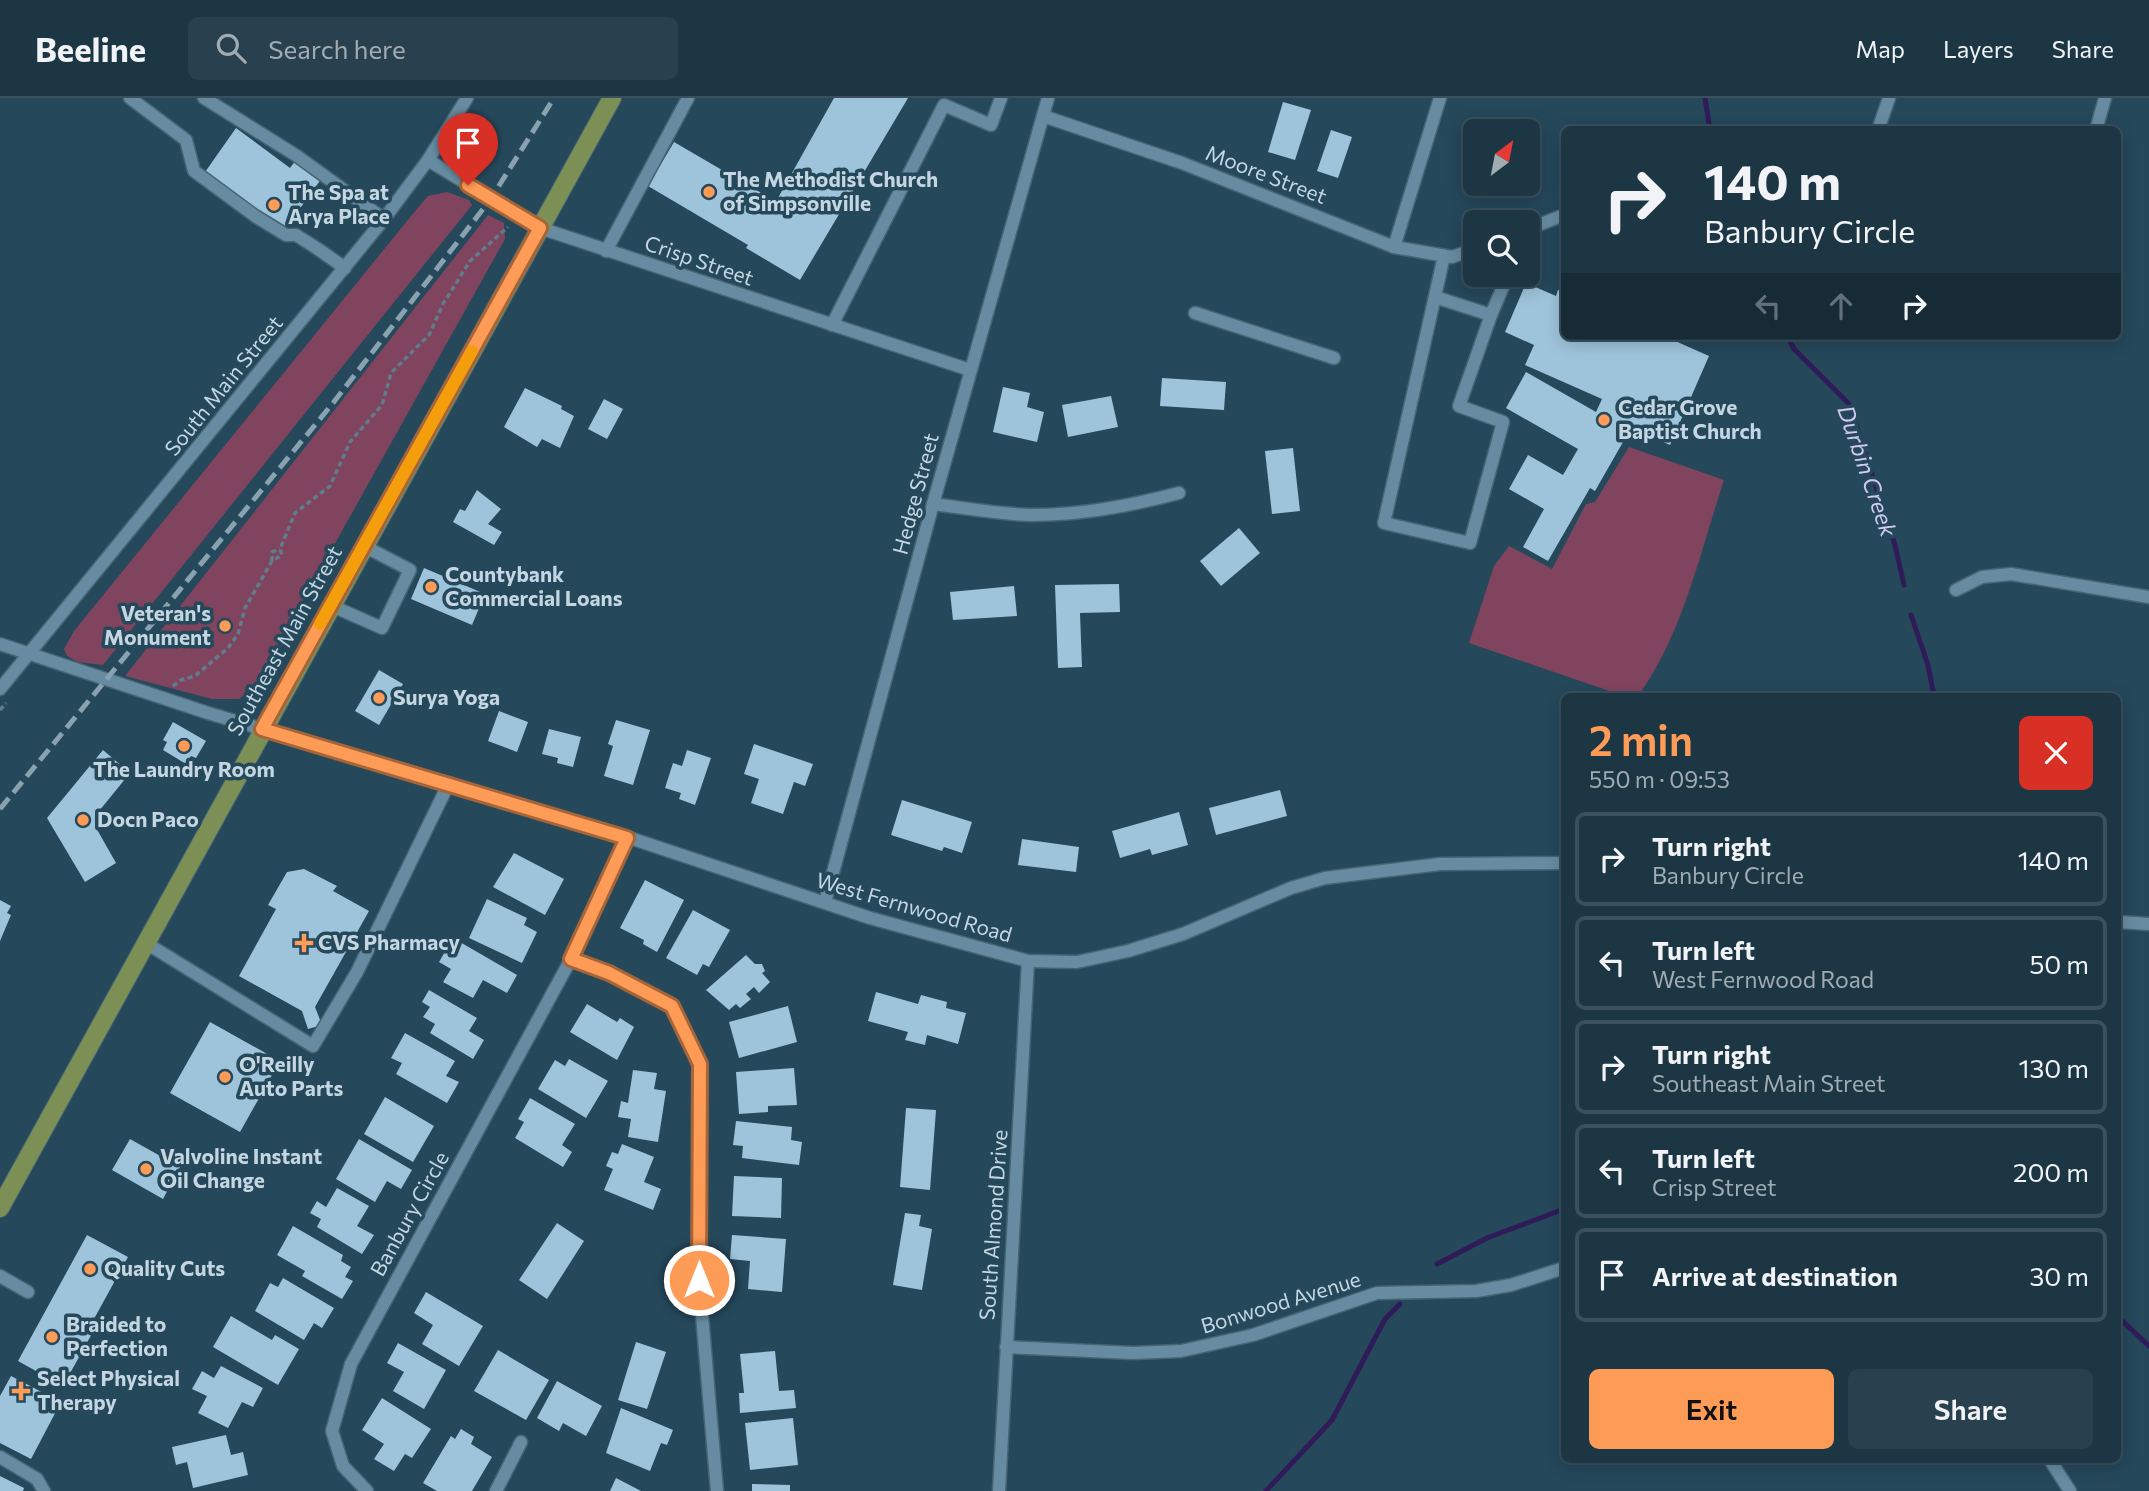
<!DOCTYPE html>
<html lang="en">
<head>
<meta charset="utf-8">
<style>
	:root { --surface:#1c3644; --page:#29414f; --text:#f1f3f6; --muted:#a0abb2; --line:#3a505d; --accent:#fe9c57 }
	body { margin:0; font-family:Commissioner,sans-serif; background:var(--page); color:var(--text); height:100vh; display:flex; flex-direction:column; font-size:26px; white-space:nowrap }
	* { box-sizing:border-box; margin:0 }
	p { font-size:23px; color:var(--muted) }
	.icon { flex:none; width:38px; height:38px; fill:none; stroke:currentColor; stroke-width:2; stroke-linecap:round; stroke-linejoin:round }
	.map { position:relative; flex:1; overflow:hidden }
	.drawer { position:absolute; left:1561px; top:595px; width:560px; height:770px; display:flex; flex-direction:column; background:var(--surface); border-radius:10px; box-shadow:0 4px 18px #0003,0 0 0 2px var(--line) }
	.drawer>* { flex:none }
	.banner { position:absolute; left:1561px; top:28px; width:560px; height:214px; border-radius:10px; box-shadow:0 4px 18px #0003,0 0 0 2px var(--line); background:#1c3644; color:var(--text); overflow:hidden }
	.needle { width:46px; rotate:32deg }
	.tools { position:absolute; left:1463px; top:21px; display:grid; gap:14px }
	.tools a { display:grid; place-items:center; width:77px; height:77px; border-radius:10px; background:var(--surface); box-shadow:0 4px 18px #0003,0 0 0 2px var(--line); font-size:35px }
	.pin { position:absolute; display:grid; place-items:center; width:60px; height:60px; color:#fff; margin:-72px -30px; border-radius:50% 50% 50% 0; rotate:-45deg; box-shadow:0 0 7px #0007 }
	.pin .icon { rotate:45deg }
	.me { position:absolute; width:77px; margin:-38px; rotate:0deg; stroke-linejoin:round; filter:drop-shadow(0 0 5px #0008) }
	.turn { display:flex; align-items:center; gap:24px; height:147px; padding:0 28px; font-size:32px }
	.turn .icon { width:91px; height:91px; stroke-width:2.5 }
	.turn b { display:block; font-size:49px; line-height:60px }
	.lanes { display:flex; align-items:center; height:66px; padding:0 28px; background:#0003; justify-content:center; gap:35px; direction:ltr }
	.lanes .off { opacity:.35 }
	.round { display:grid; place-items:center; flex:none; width:74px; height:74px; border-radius:10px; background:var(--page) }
	.summary { display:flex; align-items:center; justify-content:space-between; height:119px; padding:0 28px }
	h1 { font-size:42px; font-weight:600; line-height:52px; color:var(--accent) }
	.action { display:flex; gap:14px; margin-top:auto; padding:14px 28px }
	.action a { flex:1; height:80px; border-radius:10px; background:var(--accent); color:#111; font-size:28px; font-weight:600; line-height:80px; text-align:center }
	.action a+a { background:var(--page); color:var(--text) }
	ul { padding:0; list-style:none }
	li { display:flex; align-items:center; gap:21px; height:94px; margin:0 14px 10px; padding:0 14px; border:4px solid var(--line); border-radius:10px }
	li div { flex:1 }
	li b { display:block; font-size:26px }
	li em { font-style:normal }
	header { display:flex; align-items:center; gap:42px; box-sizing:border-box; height:98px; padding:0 35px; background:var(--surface); border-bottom:2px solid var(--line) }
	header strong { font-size:33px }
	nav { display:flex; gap:38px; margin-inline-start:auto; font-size:24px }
	.search { width:490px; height:63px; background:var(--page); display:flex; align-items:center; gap:18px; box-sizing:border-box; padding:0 24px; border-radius:10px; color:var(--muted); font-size:26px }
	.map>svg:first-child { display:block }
	.green { fill:#81445e }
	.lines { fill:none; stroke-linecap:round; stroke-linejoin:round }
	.stream { stroke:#301b59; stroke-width:5 }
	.building { fill:#9ec4db }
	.minor-casing { stroke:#456474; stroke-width:15 }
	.major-casing { stroke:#456474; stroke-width:20 }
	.path { stroke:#5f7d8d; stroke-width:3.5; stroke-dasharray:5 3.5; stroke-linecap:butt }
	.minor { stroke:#678ca1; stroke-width:12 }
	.major { stroke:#7c9055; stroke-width:18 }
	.rail { stroke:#89a2b0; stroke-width:5; stroke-dasharray:14 7; stroke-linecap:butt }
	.route-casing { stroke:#a56539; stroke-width:18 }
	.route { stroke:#fe9c57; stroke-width:12 }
	.slow { stroke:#f59e0b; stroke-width:12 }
	.poi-dot { fill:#fe9c57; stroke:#25485b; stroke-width:2.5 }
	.labels { text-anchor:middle; stroke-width:7; stroke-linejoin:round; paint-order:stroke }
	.street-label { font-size:21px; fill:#c3d6e2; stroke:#25485b }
	.poi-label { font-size:21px; font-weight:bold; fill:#c3d6e2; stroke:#25485b; text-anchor:start }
	.water-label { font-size:23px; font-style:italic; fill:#d0c9f0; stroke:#25485b }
</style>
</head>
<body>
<header>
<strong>Beeline</strong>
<div class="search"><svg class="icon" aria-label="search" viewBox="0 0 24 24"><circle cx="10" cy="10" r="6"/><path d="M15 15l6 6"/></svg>Search here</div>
<nav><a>Map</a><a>Layers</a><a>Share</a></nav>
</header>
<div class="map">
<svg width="2149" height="1393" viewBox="0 0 2149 1393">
	<rect width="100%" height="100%" fill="#25485b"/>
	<g class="green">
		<polygon points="447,94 469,102 472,107 103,567 78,564 67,558 64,551 74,533 416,112 428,98"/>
		<polygon points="488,117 504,125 505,141 256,587 239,601 212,601 125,578"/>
		<path d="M1629 349 1724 382C1700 454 1683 536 1638 598H1624L1469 545 1494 468 1509 448 1552 471 1586 406 1595 404Z"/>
	</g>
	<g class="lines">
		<g class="stream">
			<polyline points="1705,0 1710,32"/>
			<polyline points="1787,238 1794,251 1849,306 1895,447 1904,487"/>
			<polyline points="1911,517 1928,567 1934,598"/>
			<polyline points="1437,1166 1487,1140 1564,1111"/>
			<polyline points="2118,1219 2149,1248"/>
			<polyline points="1266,1393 1332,1322 1385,1221 1400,1206"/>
		</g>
	</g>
	<g class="building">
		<polygon points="834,0 908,0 800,182 746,150 748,147 648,88 674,44 770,100 766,106 774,107"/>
		<polygon points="1283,4 1311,12 1295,62 1268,54"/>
		<polygon points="236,30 290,70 296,62 322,80 283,134 203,77"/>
		<polygon points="1331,32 1352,39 1338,80 1317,73"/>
		<polygon points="1526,185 1556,198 1558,192 1564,194 1564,238 1664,238 1709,258 1670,347 1631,330 1595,393 1590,390 1548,463 1523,449 1544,411 1509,391 1528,357 1563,377 1578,351 1506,310 1526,274 1596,314 1602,301 1525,267 1534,247 1505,234"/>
		<polygon points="1162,280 1226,284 1224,312 1160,308"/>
		<polygon points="1003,289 1030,295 1027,309 1044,314 1037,344 993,334"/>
		<polygon points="525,290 562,308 561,311 574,318 560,350 542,341 537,349 504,329"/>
		<polygon points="1111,298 1118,329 1068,339 1062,307"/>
		<polygon points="604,301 623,311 607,341 588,331"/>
		<polygon points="1293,350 1300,413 1272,416 1265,353"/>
		<polygon points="477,392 501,411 488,426 502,434 494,447 453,424 460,411 465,413"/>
		<polygon points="1239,430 1260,455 1221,488 1200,463"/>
		<polygon points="424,470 485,496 472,527 411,501"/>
		<polygon points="1119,486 1120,514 1080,515 1082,569 1058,570 1055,487"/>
		<polygon points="1014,488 1017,518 953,522 950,494"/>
		<polygon points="379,572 403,586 379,627 355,613"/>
		<polygon points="499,613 528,624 517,654 488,643"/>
		<polygon points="616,622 650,632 633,687 604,678 613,648 608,646"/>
		<polygon points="173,624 206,643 196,660 191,658 186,666 163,652 167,644 163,642"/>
		<polygon points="549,631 581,639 573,669 557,665 558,660 542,656"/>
		<polygon points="754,646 813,666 805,688 794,684 783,716 751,705 759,681 744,676"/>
		<polygon points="103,652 130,675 95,718 95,728 116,765 85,784 47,720"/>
		<polygon points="687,652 711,660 695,707 679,701 681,695 665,690 673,665 682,668"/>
		<polygon points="1280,692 1287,718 1216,737 1209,710"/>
		<polygon points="902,702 972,724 962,755 944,749 942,753 891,737"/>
		<polygon points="1179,714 1188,747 1152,757 1150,751 1120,760 1112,733"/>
		<polygon points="1022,741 1079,749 1076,774 1018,767"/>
		<polygon points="514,755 564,781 545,817 493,789"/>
		<polygon points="304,771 337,788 333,793 369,813 315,909 322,927 308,931 302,913 239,878 276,811 268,807 287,774"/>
		<polygon points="645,782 684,802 657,854 643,846 644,842 620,830"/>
		<polygon points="487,801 527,820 524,827 537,834 522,865 469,840"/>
		<polygon points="0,802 11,808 7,815 11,817 0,843"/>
		<polygon points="693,812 730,832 709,869 703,866 697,877 666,860"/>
		<polygon points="453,840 517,877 507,895 483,882 473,900 443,884 451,871 439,864"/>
		<polygon points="746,857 755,866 762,866 765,873 762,875 770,884 759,895 754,889 746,896 751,901 740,910 736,906 729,912 706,892"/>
		<polygon points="429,892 477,920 469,933 484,942 473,961 430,935 435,926 423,919 430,909 422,904"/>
		<polygon points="876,894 918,906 921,897 947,904 946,910 966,915 958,946 927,937 925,947 905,942 908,934 868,923"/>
		<polygon points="587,906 617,924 620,920 634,929 617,962 570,934"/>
		<polygon points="788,908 797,944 739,960 729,924"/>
		<polygon points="210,924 280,963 240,1034 170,995"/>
		<polygon points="405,935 455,963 446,978 459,984 447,1005 396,976 402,965 391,960"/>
		<polygon points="569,961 608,983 586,1020 538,991 555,962 565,968"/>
		<polygon points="794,970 797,1007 768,1008 768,1014 739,1016 736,974"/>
		<polygon points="633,972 657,975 654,991 666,993 658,1044 628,1039 631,1021 618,1019 621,1003 628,1005"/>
		<polygon points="385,999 434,1028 413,1064 364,1036"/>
		<polygon points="530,1000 575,1026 562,1047 572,1054 563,1069 515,1040 524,1024 518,1021"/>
		<polygon points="906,1010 936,1012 930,1092 900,1089"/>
		<polygon points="736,1023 792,1029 791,1042 802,1044 799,1067 742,1060 743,1048 733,1047"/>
		<polygon points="130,1041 180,1069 163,1101 112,1072"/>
		<polygon points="359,1041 412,1072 401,1091 387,1083 375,1104 336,1081"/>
		<polygon points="622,1046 654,1059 644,1084 661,1091 653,1112 604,1092 613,1071 606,1068 612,1054 618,1056"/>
		<polygon points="734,1078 782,1080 781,1120 732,1118"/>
		<polygon points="337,1090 369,1108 357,1128 374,1137 362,1156 317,1129 321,1121 310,1115 317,1103 326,1109"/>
		<polygon points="905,1115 921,1117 919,1128 932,1131 922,1192 893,1187"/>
		<polygon points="557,1125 584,1143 547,1201 519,1182"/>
		<polygon points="293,1128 343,1157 341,1163 351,1169 345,1179 353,1183 342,1201 302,1178 305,1173 277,1157"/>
		<polygon points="87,1137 128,1159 89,1230 94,1232 63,1288 18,1263"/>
		<polygon points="732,1137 786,1141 782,1194 748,1191 750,1163 730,1161"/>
		<polygon points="283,1180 334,1210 322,1230 314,1225 304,1242 255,1213 270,1185 278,1189"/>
		<polygon points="426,1194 483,1228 459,1268 422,1246 433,1227 414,1215"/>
		<polygon points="231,1218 272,1242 275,1237 299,1251 278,1287 213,1249"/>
		<polygon points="636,1244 666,1254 647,1311 618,1302"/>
		<polygon points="398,1245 446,1272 424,1311 393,1293 404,1274 387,1265"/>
		<polygon points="498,1252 549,1282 526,1322 474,1293"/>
		<polygon points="775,1253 779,1293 794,1292 796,1310 740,1315 739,1295 744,1295 740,1256"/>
		<polygon points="221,1268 263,1290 253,1309 242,1304 228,1330 198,1315 207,1298 192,1291 202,1273 214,1280"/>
		<polygon points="11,1278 61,1304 31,1361 0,1345 0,1298"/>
		<polygon points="557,1283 602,1308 586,1338 563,1325 559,1333 537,1320"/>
		<polygon points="382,1300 431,1331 412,1360 405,1356 394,1373 374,1361 384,1346 362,1332"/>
		<polygon points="621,1310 673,1332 667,1347 661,1345 650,1373 606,1355"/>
		<polygon points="793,1320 798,1367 750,1372 745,1325"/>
		<polygon points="461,1331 474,1339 471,1346 492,1359 472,1393 437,1393 423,1385 451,1338 455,1341"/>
		<polygon points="226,1337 231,1357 243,1354 248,1377 193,1390 187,1364 176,1367 172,1349"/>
		<polygon points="0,1378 24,1390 23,1393 0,1393"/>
		<polygon points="616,1380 641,1393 610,1393"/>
		<polygon points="752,1386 790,1387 790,1393 752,1393"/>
	</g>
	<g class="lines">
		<defs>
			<g id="minor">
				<polyline points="130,0 186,42 194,73 255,118 286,137 296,137 318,151 345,170"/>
				<polyline points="204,0 297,58 384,121"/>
				<polyline points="1043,18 1182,65 1394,149 1452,159 1475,151"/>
				<polyline points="1878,32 1889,0"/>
				<polyline points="2096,32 2105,0"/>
				<polyline points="428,62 540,130 970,272"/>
				<polyline points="1528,131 1564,117"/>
				<polyline points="1394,149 1440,0"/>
				<polyline points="606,153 688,0"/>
				<polyline points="1444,158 1384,425 1470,445 1503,324 1459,308 1491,217"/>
				<polyline points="1435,199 1491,217 1508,177"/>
				<polyline points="1195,215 1334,260"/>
				<polyline points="832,227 944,7 991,27 1001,0"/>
				<path d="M933 406C965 410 997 416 1030 417 1082 417 1129 408 1179 395"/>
				<polyline points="1956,492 1982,479 2011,476 2149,499"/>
				<polyline points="330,507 382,530 410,472 364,448"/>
				<polyline points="0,546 208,615 627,739 870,820 1028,863 1077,864 1128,853 1183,836 1291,790 1325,780 1440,766 1564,765"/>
				<polyline points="0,591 384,121 428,62 467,0"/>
				<polyline points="825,804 933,406 1048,0"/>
				<polyline points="2118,824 2149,826"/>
				<polyline points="146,845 313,948 357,874 449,685"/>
				<polyline points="571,861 627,739"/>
				<polyline points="0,1178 28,1194"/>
				<polyline points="1006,1249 1133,1255 1181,1253 1253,1237 1377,1195 1476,1193 1511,1187 1564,1170"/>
				<polyline points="0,1359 37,1381 44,1393"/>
				<polyline points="2050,1362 2070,1393"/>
				<polyline points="367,1393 343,1368 332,1333 351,1266 571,861 609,875 672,908 700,966 699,1182 717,1393"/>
				<polyline points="496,1393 521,1344"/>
				<polyline points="999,1393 1028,863"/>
			</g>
			<polyline id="major" points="0,1110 612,0"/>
		</defs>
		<use href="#minor" class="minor-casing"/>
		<use href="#major" class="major-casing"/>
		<g class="path">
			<polyline points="272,463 272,454 280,451"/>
			<polyline points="173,588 181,582 195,578 228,550 238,536 245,510 272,463 282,457 280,451 295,415 330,388 350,344 382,307 391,275 429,237 443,206 470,163 508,129"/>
			<polyline points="0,612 6,605"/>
		</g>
		<use href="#minor" class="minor"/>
		<use href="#major" class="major"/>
		<polyline class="rail" points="0,711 333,305 490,102 554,0"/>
	</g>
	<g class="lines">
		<defs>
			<polyline id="route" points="468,87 540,130 262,631 627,740 571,861 609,875 672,908 700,966 699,1182"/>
		</defs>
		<use href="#route" class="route-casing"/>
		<use href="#route" class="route"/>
		<polyline class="slow" points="320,526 472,253"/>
	</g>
	<g class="poi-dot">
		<circle cx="709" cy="94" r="7"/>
		<circle cx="274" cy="107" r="7"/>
		<circle cx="1604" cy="322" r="7"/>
		<circle cx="431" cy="489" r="7"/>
		<circle cx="225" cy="528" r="7"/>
		<circle cx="379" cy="600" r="7"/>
		<circle cx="184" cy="648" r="7"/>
		<circle cx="83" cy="722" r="7"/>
		<path d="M300.5 834.5h7v7h7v7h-7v7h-7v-7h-7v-7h7z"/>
		<circle cx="225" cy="979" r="7"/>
		<circle cx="146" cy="1071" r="7"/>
		<circle cx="90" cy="1171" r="7"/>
		<circle cx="52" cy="1239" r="7"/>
		<path d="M17.5 1282.5h7v7h7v7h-7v7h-7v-7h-7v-7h7z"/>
	</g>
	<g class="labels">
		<g class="street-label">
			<text transform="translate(1266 77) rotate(21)" y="7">Moore Street</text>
			<text transform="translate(699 163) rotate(19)" y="7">Crisp Street</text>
			<text transform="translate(224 288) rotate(-51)" y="7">South Main Street</text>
			<text transform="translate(916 396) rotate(-75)" y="7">Hedge Street</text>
			<text transform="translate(285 543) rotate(-61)" y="7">Southeast Main Street</text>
			<text transform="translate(914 810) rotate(16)" y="7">West Fernwood Road</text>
			<text transform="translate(410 1116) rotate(-61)" y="7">Banbury Circle</text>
			<text transform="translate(994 1127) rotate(-86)" y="7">South Almond Drive</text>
			<text transform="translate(1281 1205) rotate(-17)" y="7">Bonwood Avenue</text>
		</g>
		<g class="poi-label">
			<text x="723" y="89">The Methodist Church<tspan x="723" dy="24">of Simpsonville</tspan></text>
			<text x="288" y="102">The Spa at<tspan x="288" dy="24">Arya Place</tspan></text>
			<text x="1618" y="317">Cedar Grove<tspan x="1618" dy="24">Baptist Church</tspan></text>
			<text x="445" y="484">Countybank<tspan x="445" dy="24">Commercial Loans</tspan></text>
			<text x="211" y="523" text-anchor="end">Veteran's<tspan x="211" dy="24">Monument</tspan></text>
			<text x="393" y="607">Surya Yoga</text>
			<text x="184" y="679" text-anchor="middle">The Laundry Room</text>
			<text x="97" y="729">Docn Paco</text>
			<text x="318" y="852">CVS Pharmacy</text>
			<text x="239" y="974">O'Reilly<tspan x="239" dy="24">Auto Parts</tspan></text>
			<text x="160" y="1066">Valvoline Instant<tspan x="160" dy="24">Oil Change</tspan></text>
			<text x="104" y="1178">Quality Cuts</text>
			<text x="66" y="1234">Braided to<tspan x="66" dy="24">Perfection</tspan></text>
			<text x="37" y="1288">Select Physical<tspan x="37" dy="24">Therapy</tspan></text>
		</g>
		<g class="water-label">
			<text transform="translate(1867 373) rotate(71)" y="8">Durbin Creek</text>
		</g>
	</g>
</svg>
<div class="tools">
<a><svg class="needle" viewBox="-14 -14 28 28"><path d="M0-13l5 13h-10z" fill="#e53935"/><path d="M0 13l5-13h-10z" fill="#a0abb2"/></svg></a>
<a><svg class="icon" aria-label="search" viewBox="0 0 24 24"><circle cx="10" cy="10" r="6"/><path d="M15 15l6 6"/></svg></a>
</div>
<div class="pin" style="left:468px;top:87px;background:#d93025"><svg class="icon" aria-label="arrive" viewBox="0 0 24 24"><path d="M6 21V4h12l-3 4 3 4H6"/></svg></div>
<svg class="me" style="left:699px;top:1182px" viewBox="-20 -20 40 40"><circle r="17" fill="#fe9c57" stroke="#fff" stroke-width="3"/><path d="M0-11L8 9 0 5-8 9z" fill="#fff"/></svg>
<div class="banner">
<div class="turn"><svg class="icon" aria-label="right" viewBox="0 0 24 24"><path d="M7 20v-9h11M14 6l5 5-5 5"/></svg><div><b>140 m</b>Banbury Circle</div></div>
<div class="lanes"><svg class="icon off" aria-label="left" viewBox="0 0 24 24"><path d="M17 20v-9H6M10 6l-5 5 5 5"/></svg><svg class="icon off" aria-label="ahead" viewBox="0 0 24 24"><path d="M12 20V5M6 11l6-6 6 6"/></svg><svg class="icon" aria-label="right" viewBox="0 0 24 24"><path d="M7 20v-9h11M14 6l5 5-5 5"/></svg></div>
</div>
<section class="drawer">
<div class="summary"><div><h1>2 min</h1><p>550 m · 09:53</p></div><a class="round" style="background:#d93025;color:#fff"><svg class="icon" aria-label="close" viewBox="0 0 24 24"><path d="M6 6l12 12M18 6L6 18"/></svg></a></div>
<ul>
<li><svg class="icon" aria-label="right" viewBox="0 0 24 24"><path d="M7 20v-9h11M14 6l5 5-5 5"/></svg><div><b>Turn right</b><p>Banbury Circle</p></div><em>140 m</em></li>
<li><svg class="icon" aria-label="left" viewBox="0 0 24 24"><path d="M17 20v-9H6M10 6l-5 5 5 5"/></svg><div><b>Turn left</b><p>West Fernwood Road</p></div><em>50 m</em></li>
<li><svg class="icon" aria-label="right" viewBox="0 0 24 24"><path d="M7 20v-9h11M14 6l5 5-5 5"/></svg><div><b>Turn right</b><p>Southeast Main Street</p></div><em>130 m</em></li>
<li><svg class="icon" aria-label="left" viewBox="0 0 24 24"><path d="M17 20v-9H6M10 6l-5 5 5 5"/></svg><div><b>Turn left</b><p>Crisp Street</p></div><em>200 m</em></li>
<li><svg class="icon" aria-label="arrive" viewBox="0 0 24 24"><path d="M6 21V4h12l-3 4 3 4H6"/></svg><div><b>Arrive at destination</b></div><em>30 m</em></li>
</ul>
<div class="action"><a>Exit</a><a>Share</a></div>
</section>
</div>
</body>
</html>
